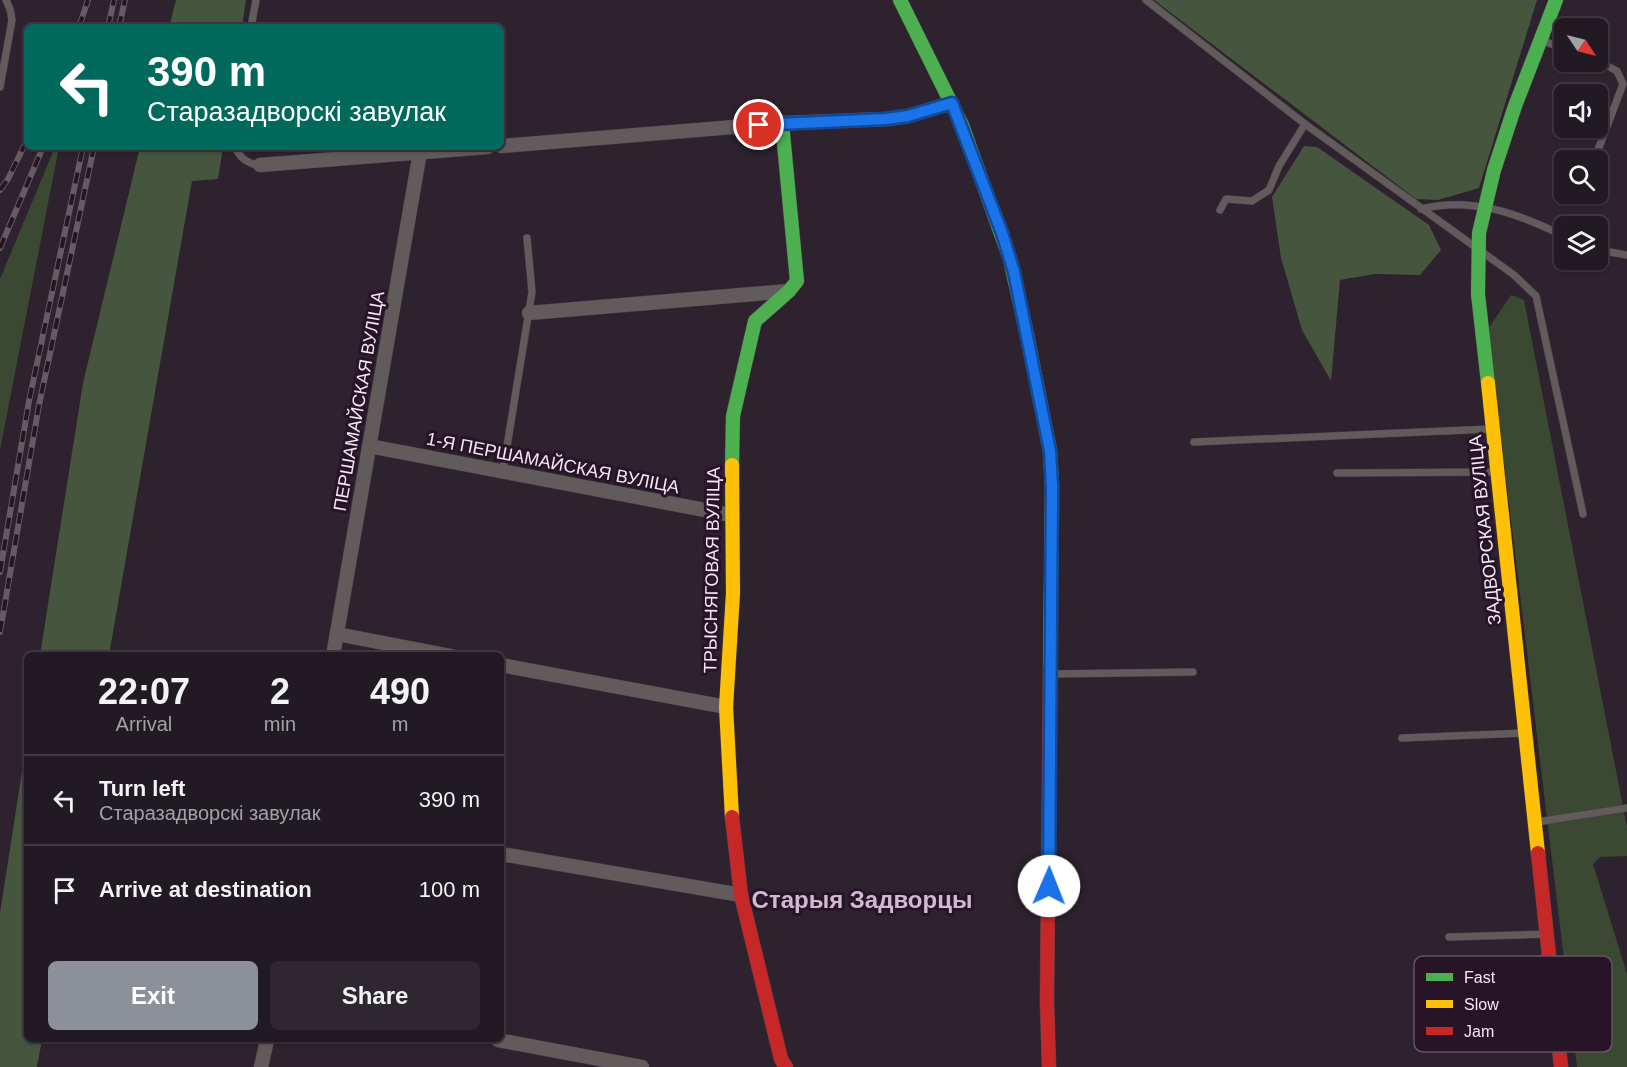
<!DOCTYPE html>
<html lang="en">
<head>
<meta charset="utf-8">
<style>
	:root { --surface:#221a22; --page:#2e272f; --text:#f1f3f6; --muted:#a2a1a5; --line:#3f3840; --accent:#8c9099 }
	body { margin:0; font-family:Helvetica,sans-serif; background:var(--page); color:var(--text); height:100vh; display:flex; flex-direction:column; font-size:22px; white-space:nowrap }
	* { box-sizing:border-box; margin:0 }
	p { font-size:20px; color:var(--muted) }
	.icon { flex:none; width:33px; height:33px; fill:none; stroke:currentColor; stroke-width:2; stroke-linecap:round; stroke-linejoin:round }
	.map { position:relative; flex:1; overflow:hidden }
	.side { position:absolute; left:24px; top:652px; width:480px; height:390px; display:flex; flex-direction:column; background:var(--surface); border-radius:9px; box-shadow:0 2px 4px #0004,0 0 0 2px var(--line) }
	.side>* { flex:none }
	.banner { position:absolute; left:24px; top:24px; width:480px; height:126px; border-radius:9px; box-shadow:0 2px 4px #0004,0 0 0 2px var(--line); background:#00695c; color:#fff; overflow:hidden }
	.needle { width:39px; rotate:125deg }
	.tools { position:absolute; left:1554px; top:18px; display:grid; gap:12px }
	.tools a { display:grid; place-items:center; width:54px; height:54px; border-radius:9px; background:var(--surface); box-shadow:0 2px 4px #0004,0 0 0 2px var(--line); font-size:30px }
	.pin { position:absolute; display:grid; place-items:center; width:51px; height:51px; color:#fff; margin:-26px; border:3px solid #fff; border-radius:50%; box-shadow:0 2px 6px #0007 }
	.me { position:absolute; width:66px; margin:-33px; rotate:1deg; stroke-linejoin:round; filter:drop-shadow(0 0 4px #0008) }
	.turn { display:flex; align-items:center; gap:21px; height:126px; padding:0 24px; font-size:27px }
	.turn .icon { width:78px; height:78px; stroke-width:2.5 }
	.turn b { display:block; font-size:42px; line-height:51px }
	.eta { display:flex; justify-content:space-evenly; align-items:center; height:102px; text-align:center }
	.eta b { font-size:36px; font-weight:800; line-height:42px }
	.cta { display:flex; gap:12px; margin-top:auto; padding:12px 24px }
	.cta a { flex:1; height:69px; border-radius:9px; background:var(--accent); color:#fff; font-size:24px; font-weight:800; line-height:69px; text-align:center }
	.cta a+a { background:var(--page); color:var(--text) }
	ul { padding:0; list-style:none }
	li { display:flex; align-items:center; gap:18px; height:90px; padding:0 24px; border-top:2px solid var(--line) }
	li div { flex:1 }
	li b { display:block; font-size:22px }
	li em { font-style:normal }
	.map>svg:first-child { display:block }
	.green { fill:#3b4932 }
	.forest { fill:#46553d }
	.lines { fill:none; stroke-linecap:round; stroke-linejoin:round }
	.lane-casing { stroke:#483f48; stroke-width:8 }
	.street-casing { stroke:#483f48; stroke-width:15 }
	.fast-casing { stroke:#483f48; stroke-width:15 }
	.slow-casing { stroke:#483f48; stroke-width:15 }
	.jam-casing { stroke:#483f48; stroke-width:15 }
	.lane { stroke:#625b5c; stroke-width:7 }
	.street { stroke:#625b5c; stroke-width:14 }
	.fast { stroke:#4caf50; stroke-width:14 }
	.slow { stroke:#ffc107; stroke-width:14 }
	.jam { stroke:#c62828; stroke-width:14 }
	.rail-casing { stroke:#645c62; stroke-width:6 }
	.rail { stroke:#271527; stroke-width:4; stroke-dasharray:11; stroke-linecap:butt }
	.route-casing { stroke:#114b97; stroke-width:15 }
	.route { stroke:#1a73e8; stroke-width:10 }
	.labels { text-anchor:middle; stroke-width:6; stroke-linejoin:round; paint-order:stroke }
	.street-label { font-size:18px; fill:#f5e8f5; stroke:#271527 }
	.district-label { font-size:24px; font-weight:bold; fill:#d1b8d1; stroke:#271527 }
	.key { fill:#271527; stroke:#655465; stroke-width:1.5 }
	.key-label { font-size:16px; fill:#f5e8f5 }
</style>
</head>
<body>
<div class="map">
<svg width="1627" height="1067" viewBox="0 0 1627 1067">
	<rect width="100%" height="100%" fill="#2d222d"/>
	<g class="green">
		<polygon points="55,147 59,147 0,450 0,279"/>
		<polygon points="1511,295 1524,300 1627,827 1627,856 1600,857 1593,864 1627,974 1627,1067 1577,1067 1488,329"/>
	</g>
	<g class="forest">
		<polygon points="176,0 246,0 242,27 169,27"/>
		<polygon points="1154,0 1537,0 1479,188 1438,200 1416,199"/>
		<polygon points="1304,146 1317,147 1429,225 1441,250 1420,275 1375,274 1340,280 1331,381 1302,330 1281,258 1272,197"/>
		<polygon points="140,147 223,147 218,179 192,181 109,655 40,655 83,383"/>
		<polygon points="27,739 27,1040 42,1040 37,1067 0,1067 0,913"/>
	</g>
	<g class="lines">
		<defs>
			<g id="lane">
				<polyline points="1146,0 1305,124 1514,275 1536,296 1583,514"/>
				<polyline points="251,27 256,0"/>
				<polyline points="1541,40 1564,49"/>
				<polyline points="0,87 12,20 10,9 6,0"/>
				<path d="M235 147C240 158 247 164 260 165"/>
				<polyline points="1595,158 1623,84 1617,71 1598,61"/>
				<path d="M1421 209C1472 196 1519 214 1564 236"/>
				<polyline points="1220,210 1226,199 1252,201 1269,190 1279,166 1305,124"/>
				<polyline points="1598,250 1627,255"/>
				<polyline points="1194,442 1490,429"/>
				<polyline points="503,471 532,292 527,238"/>
				<polyline points="1337,473 1495,472"/>
				<polyline points="1051,674 1193,672"/>
				<polyline points="1402,738 1525,733"/>
				<polyline points="1537,822 1627,808"/>
				<polyline points="1449,937 1547,934"/>
				<polyline points="1454,979 1551,976"/>
			</g>
			<g id="street">
				<polyline points="501,146 782,123 887,119 908,116 952,103"/>
				<polyline points="260,165 488,147"/>
				<polyline points="529,313 789,291"/>
				<polyline points="369,446 731,515"/>
				<polyline points="337,634 451,656"/>
				<polyline points="333,656 420,152"/>
				<polyline points="501,665 726,707"/>
				<polyline points="501,854 741,895"/>
				<polyline points="498,1040 642,1067"/>
				<polyline points="261,1067 267,1040"/>
			</g>
			<g id="fast">
				<polyline points="900,0 962,125 1010,259 1027,335"/>
				<polyline points="1488,383 1478,294 1479,233 1494,170 1515,106 1556,0"/>
				<polyline points="732,465 733,416 755,321 789,291 797,281 782,123"/>
			</g>
			<g id="slow">
				<polyline points="1027,335 1050,451 1052,487 1050,669"/>
				<polyline points="1488,383 1538,853"/>
				<polyline points="732,817 726,707 733,593 732,465"/>
			</g>
			<g id="jam">
				<polyline points="732,817 741,895 781,1059 786,1067"/>
				<polyline points="1538,853 1561,1067"/>
				<polyline points="1049,1067 1047,1001 1050,669"/>
			</g>
		</defs>
		<use href="#lane" class="lane-casing"/>
		<use href="#street" class="street-casing"/>
		<use href="#fast" class="fast-casing"/>
		<use href="#slow" class="slow-casing"/>
		<use href="#jam" class="jam-casing"/>
		<use href="#lane" class="lane"/>
		<use href="#street" class="street"/>
		<use href="#fast" class="fast"/>
		<use href="#slow" class="slow"/>
		<use href="#jam" class="jam"/>
		<defs>
			<g id="rail">
				<polyline points="79,27 88,0"/>
				<polyline points="108,27 114,0"/>
				<polyline points="119,27 125,0"/>
				<polyline points="0,190 8,179 27,140"/>
				<polyline points="0,248 43,147"/>
				<polyline points="0,572 29,401 83,147"/>
				<polyline points="0,632 39,405 94,147"/>
			</g>
		</defs>
		<use href="#rail" class="rail-casing"/>
		<use href="#rail" class="rail"/>
	</g>
	<g class="lines">
		<defs>
			<polyline id="route" points="759,125 886,119 908,116 952,103 1002,233 1014,272 1050,451 1052,487 1049,886"/>
		</defs>
		<use href="#route" class="route-casing"/>
		<use href="#route" class="route"/>
	</g>
	<g class="labels">
		<g class="street-label">
			<text transform="translate(359 401) rotate(-80)" y="6">ПЕРШАМАЙСКАЯ ВУЛІЦА</text>
			<text transform="translate(553 463) rotate(11)" y="6">1-Я ПЕРШАМАЙСКАЯ ВУЛІЦА</text>
			<text transform="translate(1485 530) rotate(-96)" y="6">ЗАДВОРСКАЯ ВУЛІЦА</text>
			<text transform="translate(712 570) rotate(-89)" y="6">ТРЫСНЯГОВАЯ ВУЛІЦА</text>
		</g>
		<g class="district-label">
			<text x="862" y="908">Старыя Задворцы</text>
		</g>
	</g>
	<rect x="1414" y="956" width="198" height="96" rx="9" class="key"/>
	<rect x="1426" y="973" width="27" height="8" fill="#4caf50"/>
	<rect x="1426" y="1000" width="27" height="8" fill="#ffc107"/>
	<rect x="1426" y="1027" width="27" height="8" fill="#c62828"/>
	<g class="key-label">
		<text x="1464" y="983">Fast</text>
		<text x="1464" y="1010">Slow</text>
		<text x="1464" y="1037">Jam</text>
	</g>
</svg>
<div class="tools">
<a><svg class="needle" viewBox="-14 -14 28 28"><path d="M0-13l5 13h-10z" fill="#e53935"/><path d="M0 13l5-13h-10z" fill="#a2a1a5"/></svg></a>
<a><svg class="icon" aria-label="sound" viewBox="0 0 24 24"><path d="M4 9h4l5-4v14l-5-4H4zM17 9q2 3 0 6"/></svg></a>
<a><svg class="icon" aria-label="search" viewBox="0 0 24 24"><circle cx="10" cy="10" r="6"/><path d="M15 15l6 6"/></svg></a>
<a><svg class="icon" aria-label="layers" viewBox="0 0 24 24"><path d="M12 4l9 5-9 5-9-5zM3 14l9 5 9-5"/></svg></a>
</div>
<div class="pin" style="left:759px;top:125px;background:#d93025"><svg class="icon" aria-label="arrive" viewBox="0 0 24 24"><path d="M6 21V4h12l-3 4 3 4H6"/></svg></div>
<svg class="me" style="left:1049px;top:886px" viewBox="-20 -20 40 40"><circle r="19" fill="#fff"/><path d="M0-13L10 11 0 6-10 11z" fill="#1a73e8"/></svg>
<div class="banner">
<div class="turn"><svg class="icon" aria-label="left" viewBox="0 0 24 24"><path d="M17 20v-9H6M10 6l-5 5 5 5"/></svg><div><b>390 m</b>Старазадворскі завулак</div></div>
</div>
<section class="side">
<div class="eta">
<div><b>22:07</b><p>Arrival</p></div>
<div><b>2</b><p>min</p></div>
<div><b>490</b><p>m</p></div>
</div>
<ul>
<li><svg class="icon" aria-label="left" viewBox="0 0 24 24"><path d="M17 20v-9H6M10 6l-5 5 5 5"/></svg><div><b>Turn left</b><p>Старазадворскі завулак</p></div><em>390 m</em></li>
<li><svg class="icon" aria-label="arrive" viewBox="0 0 24 24"><path d="M6 21V4h12l-3 4 3 4H6"/></svg><div><b>Arrive at destination</b></div><em>100 m</em></li>
</ul>
<div class="cta"><a>Exit</a><a>Share</a></div>
</section>
</div>
</body>
</html>
